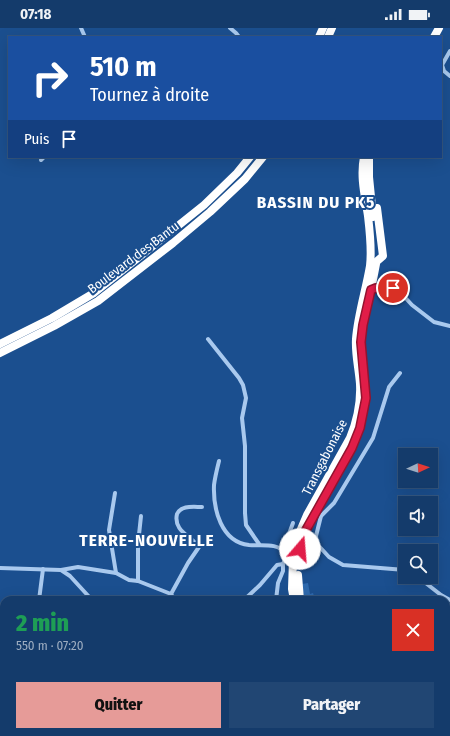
<!DOCTYPE html>
<html lang="fr">
<head>
<meta charset="utf-8">
<style>
	:root { --surface:#143b6b; --page:#214673; --text:#f1f3f6; --muted:#9dadc1; --line:#33557e; --accent:#e69b98 }
	body { margin:0; font-family:"Fira Sans Condensed",sans-serif; background:var(--page); color:var(--text); height:100vh; display:flex; flex-direction:column; font-size:15px; white-space:nowrap }
	* { box-sizing:border-box; margin:0 }
	p { font-size:13px; color:var(--muted) }
	.icon { flex:none; width:22px; height:22px; fill:none; stroke:currentColor; stroke-width:2; stroke-linecap:round; stroke-linejoin:round }
	.map { position:relative; flex:1; overflow:hidden }
	.side { position:absolute; left:0px; top:568px; width:450px; height:140px; display:flex; flex-direction:column; background:var(--surface); border-radius:12px 12px 0 0; box-shadow:0 4px 16px #0002,0 0 0 1px var(--line) }
	.side>* { flex:none }
	.top-card { position:absolute; left:8px; top:8px; width:434px; height:122px; border-radius:0px; box-shadow:0 4px 16px #0002,0 0 0 1px var(--line); background:#1a4fa0; color:#fff; overflow:hidden }
	.needle { width:26px; rotate:86deg }
	.controls { position:absolute; left:398px; top:420px; display:grid; gap:8px }
	.controls a { display:grid; place-items:center; width:40px; height:40px; border-radius:0px; background:var(--surface); box-shadow:0 4px 16px #0002,0 0 0 1px var(--line); font-size:20px }
	.pin { position:absolute; display:grid; place-items:center; width:34px; height:34px; color:#fff; margin:-17px; border:2px solid #fff; border-radius:50%; box-shadow:0 1px 4px #0007 }
	.me { position:absolute; width:44px; margin:-22px; rotate:18deg; stroke-linejoin:round; filter:drop-shadow(0 0 3px #0008) }
	.turn { display:flex; align-items:center; gap:14px; height:84px; padding:0 16px; font-size:18px }
	.turn .icon { width:52px; height:52px; stroke-width:2.5 }
	.turn b { display:block; font-size:28px; line-height:34px }
	.then { display:flex; align-items:center; height:38px; padding:0 16px; background:#0003; gap:8px; font-size:15px }
	.round { display:grid; place-items:center; flex:none; width:42px; height:42px; border-radius:0px; background:var(--page) }
	.summary { display:flex; align-items:center; justify-content:space-between; height:68px; padding:0 16px }
	h1 { font-size:24px; font-weight:800; line-height:30px; color:#1e9e55 }
	.button { display:flex; gap:8px; margin-top:auto; padding:8px 16px }
	.button a { flex:1; height:46px; border-radius:0px; background:var(--accent); color:#111; font-size:16px; font-weight:800; line-height:46px; text-align:center }
	.button a+a { background:var(--page); color:var(--text) }
	.status { display:flex; justify-content:space-between; align-items:center; height:28px; padding:0 20px; background:var(--surface); direction:ltr }
	.status svg { height:11px; fill:currentColor }
	.map>svg:first-child { display:block }
	.green { fill:#2e69ad }
	.lines { fill:none; stroke-linecap:round; stroke-linejoin:round }
	.street { stroke:#a9c9ee; stroke-width:4 }
	.highway { stroke:#fff; stroke-width:8 }
	.route-casing { stroke:#92132f; stroke-width:10 }
	.route { stroke:#e11d48; stroke-width:7 }
	.labels { text-anchor:middle; stroke-width:4; stroke-linejoin:round; paint-order:stroke }
	.street-label { font-size:13px; fill:#fff; stroke:#1b4f8f }
	.district-label { font-size:17px; font-weight:bold; letter-spacing:1px; fill:#fff; stroke:#1b4f8f }
</style>
</head>
<body>
<div class="status"><b>07:18</b><svg viewBox="0 0 49 12"><path d="M0 12V9h3v3zM5 12V6h3v6zM10 12V3h3v9zM15 12V0h3v12zM26 1h20v11H26zM47 4h2v5h-2z"/></svg></div>
<div class="map">
<svg width="450" height="708" viewBox="0 0 450 708">
	<rect width="100%" height="100%" fill="#1b4f8f"/>
	<polygon class="green" points="308,555 310,566 313,565 315,572 304,572 302,556"/>
	<g class="lines">
		<g class="street">
			<polyline points="81,0 85,9"/>
			<polyline points="230,0 236,5 239,9"/>
			<polyline points="450,23 442,37 444,43 450,48"/>
			<polyline points="41,132 44,129"/>
			<polyline points="372,262 376,260 393,260 400,264 412,277 434,294 450,298"/>
			<polyline points="208,311 239,350 243,357 246,370 242,390 245,418 245,485 246,497 259,516"/>
			<polyline points="400,345 389,359 373,410 334,475 321,488 316,508 317,516 329,529 343,537 405,542"/>
			<path d="M219 433C217 441 215 449 214 457 213 481 221 514 249 517 262 518 277 514 287 526L283 536V543L278 555 276 572"/>
			<polyline points="115,465 109,502 116,545"/>
			<polyline points="315,484 321,488"/>
			<polyline points="283,522 293,495"/>
			<polyline points="0,540 61,542 70,548 92,572"/>
			<path d="M61 542 78 539 116 545 129 552 138 553 171 566 188 535 199 519C191 508 173 503 177 486 181 477 193 479 202 479"/>
			<polyline points="418,549 441,567 450,572"/>
			<polyline points="138,553 138,516 141,488"/>
			<polyline points="171,566 175,572"/>
			<polyline points="39,572 43,541"/>
			<polyline points="244,572 260,557 277,537 283,536"/>
			<polyline points="150,704 150,708"/>
			<polyline points="242,704 243,708"/>
		</g>
		<g class="highway">
			<polyline points="319,9 323,0"/>
			<polyline points="328,9 332,0"/>
			<polyline points="434,9 439,0"/>
			<polyline points="369,129 369,149 373,189"/>
			<polyline points="376,234 383,228 377,180"/>
			<polyline points="371,262 376,236"/>
			<polyline points="0,316 52,290 94,265 204,177 237,145 250,129"/>
			<polyline points="0,325 54,298 98,273 173,215 210,184 245,151 263,129"/>
			<polyline points="318,478 356,411 360,400 364,380"/>
			<polyline points="298,547 300,572"/>
			<path d="M294 572 292 561 293 532 298 508 307 487 350 410C357 393 361 375 360 356 359 341 355 326 356 311 358 286 366 262 370 238 372 221 370 205 368 188 365 168 360 149 364 129"/>
			<polyline points="361,704 364,708"/>
			<polyline points="369,704 371,708"/>
		</g>
	</g>
	<g class="lines">
		<defs>
			<polyline id="route" points="300,521 306,502 352,420 360,400 366,370 361,314 363,297 371,262 376,260 393,260"/>
		</defs>
		<use href="#route" class="route-casing"/>
		<use href="#route" class="route"/>
	</g>
	<g class="labels">
		<g class="street-label">
			<text transform="translate(133 229) rotate(-37)" y="5">Boulevard des Bantu</text>
			<text transform="translate(324 429) rotate(-63)" y="5">Transgabonaise</text>
		</g>
		<g class="district-label">
			<text x="316" y="180">BASSIN DU PK5</text>
			<text x="147" y="518">TERRE-NOUVELLE</text>
		</g>
	</g>
</svg>
<div class="controls">
<a><svg class="needle" viewBox="-14 -14 28 28"><path d="M0-13l5 13h-10z" fill="#e53935"/><path d="M0 13l5-13h-10z" fill="#9dadc1"/></svg></a>
<a><svg class="icon" aria-label="sound" viewBox="0 0 24 24"><path d="M4 9h4l5-4v14l-5-4H4zM17 9q2 3 0 6"/></svg></a>
<a><svg class="icon" aria-label="search" viewBox="0 0 24 24"><circle cx="10" cy="10" r="6"/><path d="M15 15l6 6"/></svg></a>
</div>
<div class="pin" style="left:393px;top:260px;background:#d93025"><svg class="icon" aria-label="arrive" viewBox="0 0 24 24"><path d="M6 21V4h12l-3 4 3 4H6"/></svg></div>
<svg class="me" style="left:300px;top:521px" viewBox="-20 -20 40 40"><circle r="19" fill="#fff"/><path d="M0-13L10 11 0 6-10 11z" fill="#e11d48"/></svg>
<div class="top-card">
<div class="turn"><svg class="icon" aria-label="right" viewBox="0 0 24 24"><path d="M7 20v-9h11M14 6l5 5-5 5"/></svg><div><b>510 m</b>Tournez à droite</div></div>
<div class="then">Puis<svg class="icon" aria-label="arrive" viewBox="0 0 24 24"><path d="M6 21V4h12l-3 4 3 4H6"/></svg></div>
</div>
<section class="side">
<div class="summary"><div><h1>2 min</h1><p>550 m · 07:20</p></div><a class="round" style="background:#d93025;color:#fff"><svg class="icon" aria-label="close" viewBox="0 0 24 24"><path d="M6 6l12 12M18 6L6 18"/></svg></a></div>
<div class="button"><a>Quitter</a><a>Partager</a></div>
</section>
</div>
</body>
</html>
